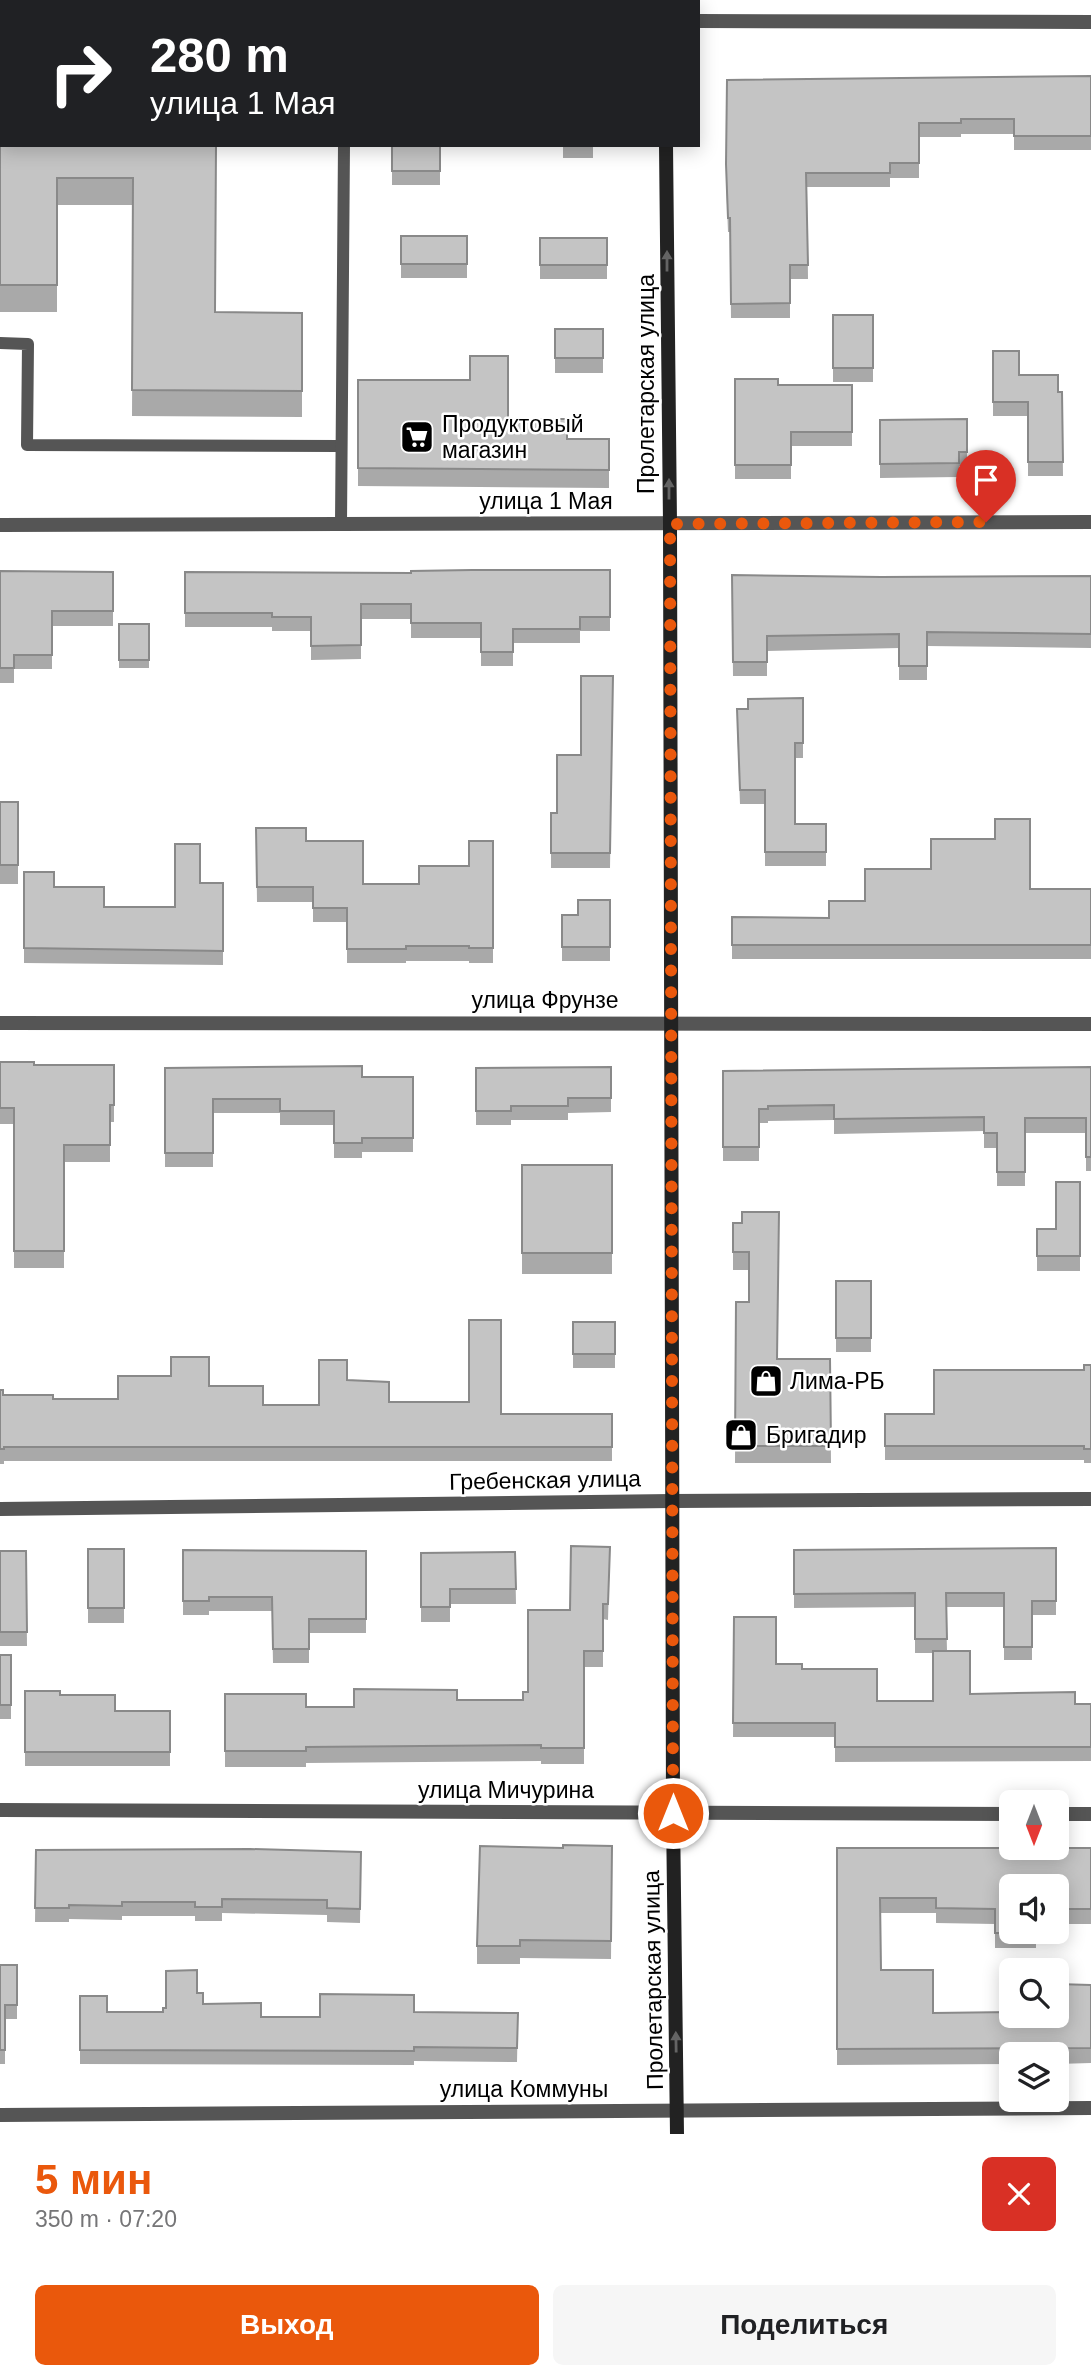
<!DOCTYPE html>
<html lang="ru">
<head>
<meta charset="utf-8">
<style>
	:root { --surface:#fff; --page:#f6f6f6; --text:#202124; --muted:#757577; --accent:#ea580c }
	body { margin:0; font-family:Arial,sans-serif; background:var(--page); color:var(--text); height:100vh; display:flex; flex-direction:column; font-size:26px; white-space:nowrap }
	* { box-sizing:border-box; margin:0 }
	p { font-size:23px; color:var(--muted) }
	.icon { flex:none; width:38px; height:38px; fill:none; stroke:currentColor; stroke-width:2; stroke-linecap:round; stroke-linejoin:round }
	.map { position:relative; height:2134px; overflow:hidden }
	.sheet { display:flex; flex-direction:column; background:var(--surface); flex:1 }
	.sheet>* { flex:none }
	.top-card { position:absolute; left:0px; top:0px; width:700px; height:147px; box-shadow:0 4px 18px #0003; background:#202124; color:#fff; overflow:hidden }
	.needle { width:46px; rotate:180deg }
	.buttons { position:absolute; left:999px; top:1790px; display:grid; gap:14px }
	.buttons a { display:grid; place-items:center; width:70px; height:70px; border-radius:10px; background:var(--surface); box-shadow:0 4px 18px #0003; font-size:35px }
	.pin { position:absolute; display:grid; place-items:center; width:60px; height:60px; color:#fff; margin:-72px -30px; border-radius:50% 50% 50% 0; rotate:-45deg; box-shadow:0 0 7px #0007 }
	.pin .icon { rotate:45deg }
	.me { position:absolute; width:77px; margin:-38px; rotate:0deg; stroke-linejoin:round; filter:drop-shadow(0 0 5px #0008) }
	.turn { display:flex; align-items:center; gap:24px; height:147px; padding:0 35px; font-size:32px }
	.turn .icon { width:91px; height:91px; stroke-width:2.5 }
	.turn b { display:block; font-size:49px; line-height:60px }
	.round { display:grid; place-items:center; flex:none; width:74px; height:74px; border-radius:10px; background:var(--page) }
	.overview { display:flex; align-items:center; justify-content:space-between; height:119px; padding:0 35px }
	h1 { font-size:42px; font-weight:700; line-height:52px; color:var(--accent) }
	.action { display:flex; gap:14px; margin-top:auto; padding:14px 35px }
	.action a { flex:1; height:80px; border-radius:10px; background:var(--accent); color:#fff; font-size:28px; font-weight:700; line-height:80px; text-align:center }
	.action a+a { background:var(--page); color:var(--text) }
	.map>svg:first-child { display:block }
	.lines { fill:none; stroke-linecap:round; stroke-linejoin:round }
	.service { stroke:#555; stroke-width:12 }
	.minor { stroke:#555; stroke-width:14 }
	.tertiary { stroke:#555; stroke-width:14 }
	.secondary { stroke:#222; stroke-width:14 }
	.wall { fill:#a9a9a9 }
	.building { fill:#c4c4c4; stroke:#898989; stroke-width:2 }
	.oneway { fill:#646464 }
	.route { stroke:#ea580c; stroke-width:12; stroke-dasharray:0 21.6 }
	.labels { text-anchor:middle; stroke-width:5; stroke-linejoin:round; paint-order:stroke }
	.street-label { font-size:23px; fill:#000; stroke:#fff }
	.poi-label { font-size:23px; fill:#000; stroke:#fff; text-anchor:start }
</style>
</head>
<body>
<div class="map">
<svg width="1091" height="2134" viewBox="0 0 1091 2134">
	<rect width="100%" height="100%" fill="#fff"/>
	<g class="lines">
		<g class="service">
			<polyline points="0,119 2,119"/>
			<polyline points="0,343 28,344 27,445 341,446"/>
			<polyline points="341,523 344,145"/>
		</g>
		<g class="minor">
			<polyline points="0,71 2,71"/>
			<polyline points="0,525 1091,522"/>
			<polyline points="0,1023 1091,1024"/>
			<polyline points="0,1509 672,1501 1091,1499"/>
			<polyline points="0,1810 1012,1814"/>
			<polyline points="1057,1814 1091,1814"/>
			<polyline points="0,2115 1091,2108"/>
		</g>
		<polyline class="tertiary" points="698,21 1091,22"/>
		<g class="secondary">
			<polyline points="665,0 665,2"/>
			<polyline points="666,145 670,524 673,1813 677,2134"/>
		</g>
	</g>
	<g class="wall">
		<polygon points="1091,76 1091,150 1014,150 1014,134 961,134 961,137 919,137 919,178 890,178 890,187 807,187 808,279 790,279 790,318 731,318 730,232 728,232 726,179 727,80"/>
		<polygon points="0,122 216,145 215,312 302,313 302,417 132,416 133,205 57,205 57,312 0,312"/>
		<polygon points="392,145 448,145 448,147 440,147 440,185 392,185"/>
		<rect x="563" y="145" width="30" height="13"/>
		<rect x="401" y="236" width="66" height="42"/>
		<rect x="540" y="238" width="67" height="41"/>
		<rect x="833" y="315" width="40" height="67"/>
		<rect x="555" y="329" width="48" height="44"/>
		<polygon points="993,351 1019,375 1058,392 1062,392 1063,476 1028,476 1028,416 993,416"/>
		<polygon points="735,379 778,385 852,385 852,446 791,446 791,479 735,479"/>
		<polygon points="358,380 508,419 567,439 609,439 609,488 358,486"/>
		<polygon points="967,419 967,466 959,466 959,477 880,478 880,420"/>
		<polygon points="610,570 610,631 580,631 580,643 513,643 513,666 481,666 481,638 411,638 411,619 361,619 361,659 311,660 311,631 272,631 272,627 185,627 185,572 411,573"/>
		<polygon points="0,571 113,572 113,626 52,626 52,669 14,669 14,683 0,683"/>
		<polygon points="732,575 881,577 1091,576 1091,648 927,646 927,680 899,680 899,648 767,651 767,676 733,676"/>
		<rect x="119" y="624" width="30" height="44"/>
		<polygon points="613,676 610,868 551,868 551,813 557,813"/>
		<polygon points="803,698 803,758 795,758 795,824 826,824 826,866 765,866 765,804 740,804 737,723"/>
		<rect x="0" y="802" width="18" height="82"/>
		<polygon points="256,828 306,841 363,884 419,884 469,866 493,841 493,963 469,963 469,961 406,961 406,963 347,963 347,922 313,922 313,902 257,902"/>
		<polygon points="24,872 54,887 104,907 175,907 200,883 223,883 223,965 24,963"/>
		<polygon points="1030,889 1091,889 1091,959 732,959 732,917 829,918 865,901"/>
		<polygon points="610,900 610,961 562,961 562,915 578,915"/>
		<polygon points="0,1062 34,1065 114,1065 114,1122 110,1122 110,1162 64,1162 64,1268 14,1268 14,1124 0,1124"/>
		<polygon points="611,1067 611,1112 568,1113 568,1120 511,1120 511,1125 476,1125 476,1068"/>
		<polygon points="1091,1067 1091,1171 1086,1171 1086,1133 1025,1133 1025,1186 997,1186 997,1148 984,1148 984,1131 834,1134 834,1120 768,1121 768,1123 759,1123 759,1161 723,1161 723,1071"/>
		<polygon points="165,1068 362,1077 413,1077 413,1152 362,1152 362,1158 334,1158 334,1125 280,1125 280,1113 213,1113 213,1167 165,1167"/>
		<rect x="522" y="1165" width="90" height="109"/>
		<polygon points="1080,1182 1080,1271 1037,1271 1037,1229 1056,1229"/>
		<polygon points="733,1223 742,1223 777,1359 830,1359 831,1463 735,1463 736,1302 749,1302 749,1270 733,1270"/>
		<rect x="836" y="1281" width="35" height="71"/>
		<rect x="573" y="1322" width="42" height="46"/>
		<polygon points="1091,1365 1091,1463 1084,1463 1084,1460 885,1460 885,1414 934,1414 1084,1370"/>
		<polygon points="347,1380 389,1402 501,1414 612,1414 612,1461 4,1461 4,1464 0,1464 0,1390 3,1395 53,1399 118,1399 209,1386 263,1405 319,1405"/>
		<polygon points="610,1547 608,1620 603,1619 603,1667 584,1667 584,1764 541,1764 541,1761 306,1763 306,1767 225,1767 225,1694 306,1707 354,1707 457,1700 523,1700 570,1610"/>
		<polygon points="1056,1548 1056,1615 1032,1615 1032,1660 1004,1660 1004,1607 946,1607 947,1651 970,1694 1075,1704 1091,1704 1091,1761 835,1762 835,1737 733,1737 734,1617 776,1664 802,1669 877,1701 933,1701 933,1653 915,1653 915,1607 794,1608 794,1550"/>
		<rect x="88" y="1549" width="36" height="74"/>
		<polygon points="183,1550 366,1551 366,1633 309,1633 309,1663 273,1663 272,1611 209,1611 209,1615 183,1615"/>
		<polygon points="0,1551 26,1551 27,1646 0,1646"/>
		<polygon points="515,1552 516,1604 450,1604 450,1622 421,1622 421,1553"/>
		<rect x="0" y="1655" width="11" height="64"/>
		<polygon points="25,1691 60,1695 115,1711 170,1711 170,1766 25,1766"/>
		<polygon points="612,1846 611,1959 520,1958 520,1964 477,1964 477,1946 563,1848"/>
		<polygon points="837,1848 1091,1848 1091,1924 1057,1924 1057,1886 1012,1886 1036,1932 1036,1948 995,1948 995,1924 936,1923 936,1913 881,1913 881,1970 933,2013 1057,2016 1091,1985 1091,2063 1057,2064 1057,2054 1012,2054 1012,2064 837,2065"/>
		<polygon points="36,1850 361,1852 360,1923 327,1922 327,1915 222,1913 222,1921 195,1921 195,1916 122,1916 122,1920 69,1919 69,1922 35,1922"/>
		<polygon points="0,1965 17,1965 17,2019 5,2019 5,2064 0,2064"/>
		<polygon points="197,1993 203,2004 261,2017 320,2017 414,2012 518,2013 517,2062 414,2061 414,2065 80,2064 80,1996 107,2012 163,2012 166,2008"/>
	</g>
	<g class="building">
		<rect x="187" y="0" width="152" height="2"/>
		<polygon points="1091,76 1091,136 1014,136 1014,119 961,119 961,123 919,123 919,163 890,163 890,173 806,173 808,265 790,265 790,303 731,304 730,218 728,218 726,164 727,80"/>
		<polygon points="0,122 2,122 2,145 216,145 215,312 302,313 302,391 132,390 133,178 57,178 57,285 0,285"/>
		<rect x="392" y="145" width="48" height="26"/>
		<rect x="401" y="236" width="66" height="28"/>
		<rect x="540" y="238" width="67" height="27"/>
		<rect x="833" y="315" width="40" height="53"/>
		<rect x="555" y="329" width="48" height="29"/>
		<polygon points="993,351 1019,351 1019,375 1058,375 1058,392 1062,392 1063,462 1028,462 1028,402 993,402"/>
		<polygon points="470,356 508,356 508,419 567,419 567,439 609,439 609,470 358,468 358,380 470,380"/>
		<polygon points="735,379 778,379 778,385 852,385 852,432 791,432 791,465 735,465"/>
		<polygon points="967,419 967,452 959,452 959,463 880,464 880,420"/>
		<polygon points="472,570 610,570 610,617 580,617 580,629 513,629 513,652 481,652 481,623 411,623 411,604 361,604 361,645 311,646 311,617 272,617 272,613 185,613 185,572 411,573 411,571"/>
		<polygon points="0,571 113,572 113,611 52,611 52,655 14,655 14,668 0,668"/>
		<polygon points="732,575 881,577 1091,576 1091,634 927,632 927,666 899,666 899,634 767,636 767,662 733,662"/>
		<rect x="119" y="624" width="30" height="36"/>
		<polygon points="581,676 613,676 610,853 551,853 551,813 557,813 557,755 581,755"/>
		<polygon points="803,698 803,743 795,743 795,824 826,824 826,852 765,852 765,790 740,790 737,709 748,709 748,699"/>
		<rect x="0" y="802" width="18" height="63"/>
		<polygon points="995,819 1030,819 1030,889 1091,889 1091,945 732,945 732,917 829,918 829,901 865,901 865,869 931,869 931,839 995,839"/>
		<polygon points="256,828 306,828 306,841 363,841 363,884 419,884 419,866 469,866 469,841 493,841 493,948 469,948 469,946 406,946 406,949 347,949 347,908 313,908 313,887 257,887"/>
		<polygon points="175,844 200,844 200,883 223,883 223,951 24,948 24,872 54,872 54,887 104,887 104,907 175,907"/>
		<polygon points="578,900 610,900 610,947 562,947 562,915 578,915"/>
		<polygon points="0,1062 34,1062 34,1065 114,1065 114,1105 110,1105 110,1145 64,1145 64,1251 14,1251 14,1108 0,1108"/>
		<polygon points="362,1066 362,1077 413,1077 413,1138 362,1138 362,1143 334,1143 334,1111 280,1111 280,1099 213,1099 213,1153 165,1153 165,1068"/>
		<polygon points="611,1067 611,1098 568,1098 568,1106 511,1106 511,1111 476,1111 476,1068"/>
		<polygon points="1091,1067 1091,1157 1086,1157 1086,1118 1025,1118 1025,1172 997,1172 997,1133 984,1133 984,1117 834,1119 834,1105 768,1106 768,1109 759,1109 759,1147 723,1147 723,1071"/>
		<rect x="522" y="1165" width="90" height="88"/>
		<polygon points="1056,1182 1080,1182 1080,1256 1037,1256 1037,1229 1056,1229"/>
		<polygon points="742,1212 779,1212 777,1359 830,1359 831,1446 735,1446 736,1302 749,1302 749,1252 733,1252 733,1223 742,1223"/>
		<rect x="836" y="1281" width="35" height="57"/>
		<polygon points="469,1320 501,1320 501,1414 612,1414 612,1447 4,1447 4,1449 0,1449 0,1390 3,1390 3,1395 53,1395 53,1399 118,1399 118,1376 171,1376 171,1357 209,1357 209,1386 263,1386 263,1405 319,1405 319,1360 347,1360 347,1380 389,1382 389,1402 469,1402"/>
		<rect x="573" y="1322" width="42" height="32"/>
		<polygon points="1084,1365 1091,1365 1091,1449 1084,1449 1084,1446 885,1446 885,1414 934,1414 934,1370 1084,1370"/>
		<polygon points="571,1546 610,1547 608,1604 603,1604 603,1651 584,1651 584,1748 541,1748 541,1745 306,1747 306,1751 225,1751 225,1694 306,1694 306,1707 354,1707 354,1689 457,1690 457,1700 523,1700 523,1692 528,1692 528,1610 570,1610"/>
		<polygon points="1056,1548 1056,1601 1032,1601 1032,1647 1004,1647 1004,1593 946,1593 947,1639 915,1639 915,1593 794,1594 794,1550"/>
		<rect x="88" y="1549" width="36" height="59"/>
		<polygon points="183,1550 366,1551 366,1619 309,1619 309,1649 273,1649 272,1597 209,1597 209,1601 183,1601"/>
		<polygon points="0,1551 26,1551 27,1632 0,1632"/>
		<polygon points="515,1552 516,1589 450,1589 450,1607 421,1607 421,1553"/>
		<polygon points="734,1617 776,1617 776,1664 802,1664 802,1669 877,1669 877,1701 933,1701 933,1651 970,1651 970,1694 1075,1692 1075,1704 1091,1704 1091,1747 835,1747 835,1723 733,1723"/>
		<rect x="0" y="1655" width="11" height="50"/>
		<polygon points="25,1691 60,1691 60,1695 115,1695 115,1711 170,1711 170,1752 25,1752"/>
		<polygon points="563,1845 612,1846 611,1941 520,1940 520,1946 477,1946 480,1846 563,1848"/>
		<polygon points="837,1848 1091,1848 1091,1909 1057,1909 1057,1886 1012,1886 1012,1932 1036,1932 1036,1933 995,1933 995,1909 936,1908 936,1898 880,1898 881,1970 933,1970 933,2013 1012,2012 1012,2016 1057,2016 1057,1984 1091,1985 1091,2048 837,2049"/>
		<polygon points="250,1849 361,1852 360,1909 327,1908 327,1900 222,1899 222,1907 195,1907 195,1902 122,1902 122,1906 69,1905 69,1908 35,1908 36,1850"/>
		<polygon points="0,1965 17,1965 17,2005 5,2005 5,2050 0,2050"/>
		<polygon points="197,1970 197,1993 203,1993 203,2004 261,2003 261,2017 320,2017 320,1994 414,1995 414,2012 518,2013 517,2048 414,2047 414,2051 80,2050 80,1996 107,1996 107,2012 163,2012 163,2008 166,2008 166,1971"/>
	</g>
	<defs><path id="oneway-solid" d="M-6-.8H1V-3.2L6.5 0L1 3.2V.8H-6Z" transform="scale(1.75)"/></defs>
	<g class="oneway">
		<use href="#oneway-solid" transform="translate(667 261) rotate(-90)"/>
		<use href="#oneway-solid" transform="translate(669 489) rotate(-90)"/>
		<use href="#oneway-solid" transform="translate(676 2042) rotate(-91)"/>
	</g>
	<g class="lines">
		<polyline class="route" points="673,1813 670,524 986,522"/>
	</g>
	<defs>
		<symbol id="supermarket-square" viewBox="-11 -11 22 22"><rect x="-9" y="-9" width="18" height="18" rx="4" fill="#000" stroke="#fff"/><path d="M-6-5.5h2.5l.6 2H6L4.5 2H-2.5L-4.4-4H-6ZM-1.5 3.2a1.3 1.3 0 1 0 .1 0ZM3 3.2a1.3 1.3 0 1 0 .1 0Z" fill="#fff"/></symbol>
		<symbol id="shop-square" viewBox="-11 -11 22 22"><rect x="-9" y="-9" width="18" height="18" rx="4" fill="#000" stroke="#fff"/><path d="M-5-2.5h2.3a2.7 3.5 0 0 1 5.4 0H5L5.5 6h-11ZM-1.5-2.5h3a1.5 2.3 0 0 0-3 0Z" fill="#fff"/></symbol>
	</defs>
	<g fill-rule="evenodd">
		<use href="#supermarket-square" x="398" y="418" width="38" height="38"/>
		<use href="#shop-square" x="747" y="1362" width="38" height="38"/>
		<use href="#shop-square" x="722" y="1416" width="38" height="38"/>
	</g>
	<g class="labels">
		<g class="street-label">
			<text transform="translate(646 384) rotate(-90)" y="8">Пролетарская улица</text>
			<text x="546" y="509">улица 1 Мая</text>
			<text x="545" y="1008">улица Фрунзе</text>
			<text transform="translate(545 1480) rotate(-1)" y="8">Гребенская улица</text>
			<text x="506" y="1798">улица Мичурина</text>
			<text transform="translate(653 1980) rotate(-91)" y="8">Пролетарская улица</text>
			<text x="524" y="2097">улица Коммуны</text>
		</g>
		<g class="poi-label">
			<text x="442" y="432">Продуктовый<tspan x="442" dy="26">магазин</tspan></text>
			<text x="790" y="1389">Лима-РБ</text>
			<text x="766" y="1443">Бригадир</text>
		</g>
	</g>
</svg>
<div class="buttons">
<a><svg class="needle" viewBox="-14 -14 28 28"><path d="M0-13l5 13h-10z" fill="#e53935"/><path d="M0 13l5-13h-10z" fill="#757577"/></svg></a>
<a><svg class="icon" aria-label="sound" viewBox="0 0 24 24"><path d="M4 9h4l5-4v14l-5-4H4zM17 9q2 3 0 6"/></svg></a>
<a><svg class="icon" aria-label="search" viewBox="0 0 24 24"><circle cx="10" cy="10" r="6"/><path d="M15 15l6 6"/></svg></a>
<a><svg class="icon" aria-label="layers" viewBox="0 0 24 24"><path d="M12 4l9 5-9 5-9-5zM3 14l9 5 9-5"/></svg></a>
</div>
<div class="pin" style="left:986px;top:522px;background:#d93025"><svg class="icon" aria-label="arrive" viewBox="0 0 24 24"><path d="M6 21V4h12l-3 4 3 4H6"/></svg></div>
<svg class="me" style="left:673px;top:1813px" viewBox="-20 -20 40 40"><circle r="17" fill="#ea580c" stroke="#fff" stroke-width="3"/><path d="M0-11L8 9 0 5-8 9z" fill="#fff"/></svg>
<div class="top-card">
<div class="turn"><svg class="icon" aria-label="right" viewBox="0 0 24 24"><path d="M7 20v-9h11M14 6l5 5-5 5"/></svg><div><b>280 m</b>улица 1 Мая</div></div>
</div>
</div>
<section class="sheet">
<div class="overview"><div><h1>5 мин</h1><p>350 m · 07:20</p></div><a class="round" style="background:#d93025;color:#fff"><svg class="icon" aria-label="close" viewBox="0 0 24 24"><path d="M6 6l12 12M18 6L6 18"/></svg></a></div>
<div class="action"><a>Выход</a><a>Поделиться</a></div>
</section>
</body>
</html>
